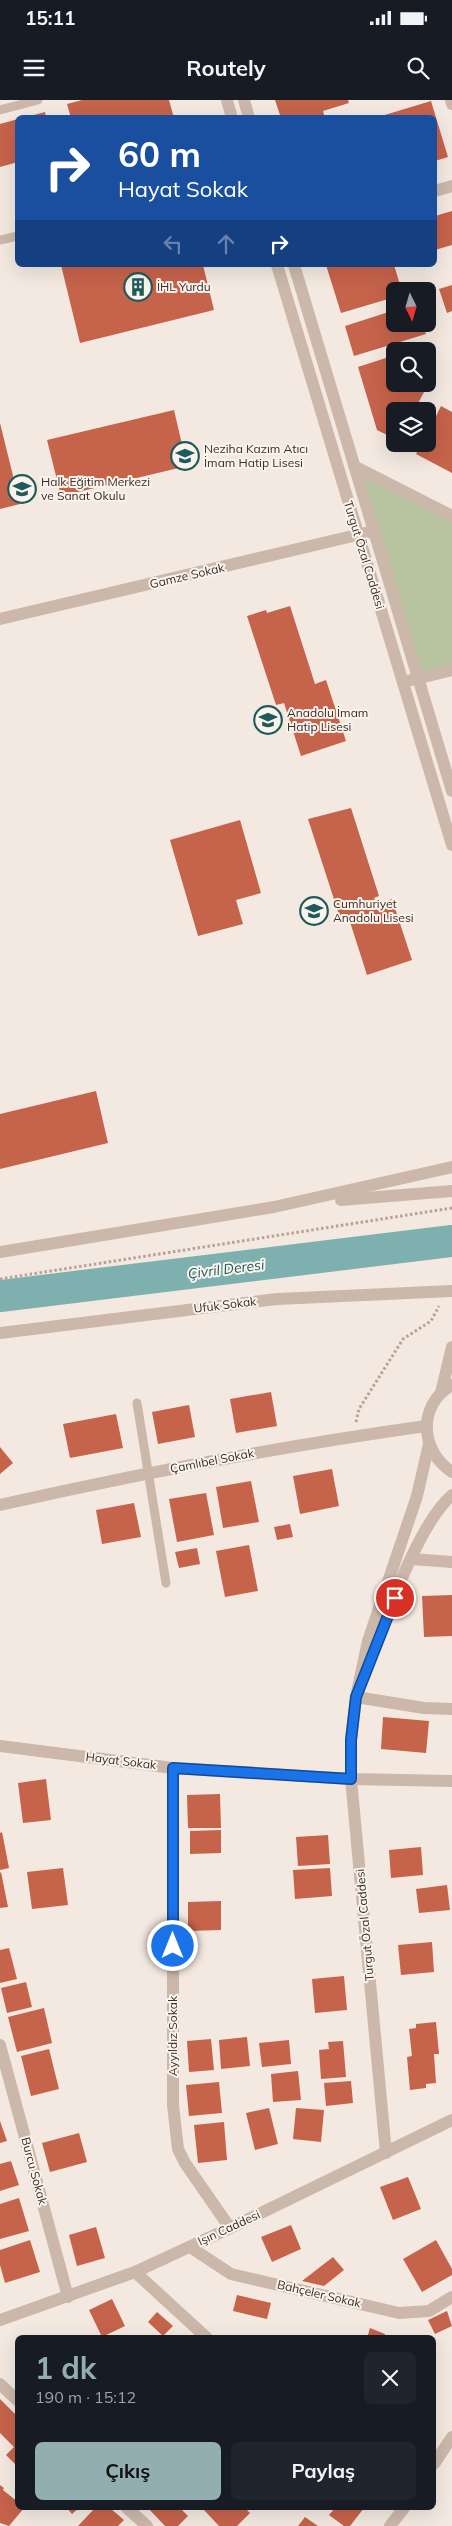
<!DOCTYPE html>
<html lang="tr">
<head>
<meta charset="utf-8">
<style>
	:root { --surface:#171b24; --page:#20242c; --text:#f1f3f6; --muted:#9ea1a6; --accent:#92aeb0 }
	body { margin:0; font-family:Mulish,sans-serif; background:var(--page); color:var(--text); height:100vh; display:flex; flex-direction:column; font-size:19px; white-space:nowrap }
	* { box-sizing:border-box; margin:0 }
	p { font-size:16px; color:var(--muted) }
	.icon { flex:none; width:28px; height:28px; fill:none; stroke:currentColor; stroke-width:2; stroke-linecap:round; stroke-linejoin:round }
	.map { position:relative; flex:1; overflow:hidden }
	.panel { position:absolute; left:15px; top:2235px; width:421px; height:175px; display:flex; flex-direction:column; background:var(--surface); border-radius:8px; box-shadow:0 5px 20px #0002 }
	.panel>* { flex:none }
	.top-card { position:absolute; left:15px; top:15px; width:422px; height:152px; border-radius:8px; box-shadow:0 5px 20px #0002; background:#1a4fa0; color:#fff; overflow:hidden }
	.needle { width:32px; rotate:175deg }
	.fabs { position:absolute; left:386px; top:182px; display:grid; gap:10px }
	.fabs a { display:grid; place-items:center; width:50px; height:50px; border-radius:8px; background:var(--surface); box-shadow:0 5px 20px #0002; font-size:25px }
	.pin { position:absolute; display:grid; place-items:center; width:42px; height:42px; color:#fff; margin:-21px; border:2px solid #fff; border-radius:50%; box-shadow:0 1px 5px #0007 }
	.me { position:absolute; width:55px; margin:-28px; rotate:0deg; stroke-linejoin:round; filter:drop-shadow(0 0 4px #0008) }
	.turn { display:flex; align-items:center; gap:18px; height:105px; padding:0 20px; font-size:22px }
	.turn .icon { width:65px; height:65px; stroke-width:2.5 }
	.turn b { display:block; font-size:35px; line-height:42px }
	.lanes { display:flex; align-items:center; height:48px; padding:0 20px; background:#0003; justify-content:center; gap:25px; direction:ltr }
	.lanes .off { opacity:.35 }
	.round { display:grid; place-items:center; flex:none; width:52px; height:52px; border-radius:8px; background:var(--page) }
	.summary { display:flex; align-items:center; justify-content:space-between; height:85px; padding:0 20px }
	h1 { font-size:30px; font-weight:700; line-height:38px; color:var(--accent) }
	.primary-button { display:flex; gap:10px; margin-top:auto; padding:10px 20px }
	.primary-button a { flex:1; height:58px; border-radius:8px; background:var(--accent); color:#111; font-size:20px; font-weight:700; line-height:58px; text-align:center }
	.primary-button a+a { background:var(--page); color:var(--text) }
	.status { display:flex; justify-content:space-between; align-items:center; height:35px; padding:0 25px; background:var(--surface); direction:ltr }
	.status svg { height:14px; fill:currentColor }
	header { display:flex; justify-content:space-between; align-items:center; height:65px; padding:0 20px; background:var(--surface); font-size:22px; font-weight:700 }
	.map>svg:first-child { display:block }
	.green { fill:#b8c39f }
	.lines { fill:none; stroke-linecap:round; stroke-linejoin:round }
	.river { stroke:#7eb0b0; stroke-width:32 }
	.building { fill:#c6634b }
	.path { stroke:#b8a295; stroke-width:3; stroke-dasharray:2.5 2.5; stroke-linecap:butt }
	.service { stroke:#ccb8ab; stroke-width:9 }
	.minor { stroke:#ccb8ab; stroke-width:12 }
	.tertiary { stroke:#ccb8ab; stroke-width:12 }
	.route-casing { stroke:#114b97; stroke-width:12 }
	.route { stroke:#1a73e8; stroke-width:9 }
	.labels { text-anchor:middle; stroke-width:4; stroke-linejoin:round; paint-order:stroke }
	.poi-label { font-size:12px; fill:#392e2a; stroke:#faf3ec; text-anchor:start }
	.street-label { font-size:12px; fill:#392e2a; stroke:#faf3ec }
	.water-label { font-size:14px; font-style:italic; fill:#1f5a5b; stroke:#faf3ec }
</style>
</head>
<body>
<div class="status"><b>15:11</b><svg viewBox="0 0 49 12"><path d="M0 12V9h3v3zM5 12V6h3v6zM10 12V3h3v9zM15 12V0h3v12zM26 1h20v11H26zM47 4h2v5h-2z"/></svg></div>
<header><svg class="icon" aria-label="menu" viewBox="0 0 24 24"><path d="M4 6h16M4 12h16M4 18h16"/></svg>Routely<svg class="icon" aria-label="search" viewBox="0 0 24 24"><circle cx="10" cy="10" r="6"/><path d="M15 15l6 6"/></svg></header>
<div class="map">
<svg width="452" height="2426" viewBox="0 0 452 2426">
	<rect width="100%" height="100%" fill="#f3e9e0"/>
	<polygon class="green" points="354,366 452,416 452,570 419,578"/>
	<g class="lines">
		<polyline class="river" points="0,1196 452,1141"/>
	</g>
	<g class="building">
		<polygon points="82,0 169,0 174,18 71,18 67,4"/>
		<polygon points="275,0 348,0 349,3 323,11 325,18 281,18"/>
		<polygon points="431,1 448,57 435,61 435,18 378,17"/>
		<polygon points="45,12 46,18 26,18 26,17"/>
		<polygon points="18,19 18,62 0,67 0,24"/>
		<polygon points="452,111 452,145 435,150 435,116"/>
		<polygon points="61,165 203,165 214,210 80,243"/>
		<polygon points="326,165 394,165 402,191 395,191 395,197 341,213"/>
		<polygon points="452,185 452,211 447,213 439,189"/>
		<polygon points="395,210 395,224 423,224 426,234 354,256 345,226"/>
		<polygon points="423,246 424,251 409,251"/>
		<polygon points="395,255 395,284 428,284 428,263 432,277 414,311 395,311 395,339 377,330 358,267"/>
		<polygon points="441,306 452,312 452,373 416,354 421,344 428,344 428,332"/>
		<polygon points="174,310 187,366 61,396 47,340"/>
		<polygon points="0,323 20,404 0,409"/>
		<polygon points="290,506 315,584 326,580 346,641 301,656 284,603 276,605 247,516 266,510 267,513"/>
		<polygon points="351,708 379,796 374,798 377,805 392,799 412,860 367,875 350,822 342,824 308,719"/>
		<polygon points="240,720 261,793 236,800 243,824 198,836 170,740"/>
		<polygon points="96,991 108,1043 0,1069 0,1014"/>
		<polygon points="271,1292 277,1326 236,1333 230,1299"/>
		<polygon points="189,1305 195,1337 158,1344 152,1312"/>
		<polygon points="116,1314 123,1348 70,1358 63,1324"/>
		<polygon points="0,1347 13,1363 0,1374"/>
		<polygon points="332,1369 339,1406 300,1414 293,1376"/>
		<polygon points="251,1381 259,1422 223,1428 216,1387"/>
		<polygon points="206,1393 214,1435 177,1442 169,1399"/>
		<polygon points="134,1403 141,1437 102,1444 96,1410"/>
		<polygon points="290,1424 293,1437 277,1440 274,1427"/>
		<polygon points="249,1445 258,1491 225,1497 216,1451"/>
		<polygon points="197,1448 200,1464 179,1468 175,1452"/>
		<polygon points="452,1495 452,1536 424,1537 422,1496"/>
		<polygon points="383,1617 429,1621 426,1653 381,1649"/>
		<polygon points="46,1679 51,1720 23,1723 18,1683"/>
		<polygon points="220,1694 221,1728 188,1728 187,1695"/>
		<polygon points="221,1730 221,1753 190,1754 190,1731"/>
		<polygon points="2,1732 9,1768 0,1770 0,1733"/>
		<polygon points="328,1735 330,1764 298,1766 296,1737"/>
		<polygon points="421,1747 423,1775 391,1778 389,1750"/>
		<polygon points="63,1768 68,1805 32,1809 27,1772"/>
		<polygon points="330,1768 332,1796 295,1799 293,1770"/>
		<polygon points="1,1772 8,1807 0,1808 0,1773"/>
		<polygon points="447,1785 450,1810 419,1813 416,1789"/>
		<polygon points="221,1801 221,1830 188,1831 188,1802"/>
		<polygon points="432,1842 434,1872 401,1875 398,1845"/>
		<polygon points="9,1848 17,1879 0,1883 0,1850"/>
		<polygon points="344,1876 347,1910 315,1913 312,1879"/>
		<polygon points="26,1882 32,1907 7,1913 1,1888"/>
		<polygon points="44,1908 52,1943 17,1952 8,1917"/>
		<polygon points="436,1922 439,1954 434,1954 436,1983 426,1984 426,1988 410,1990 407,1957 412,1956 409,1929 416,1928 416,1924"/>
		<polygon points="247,1937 250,1966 221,1969 219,1940"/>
		<polygon points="211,1939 214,1970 189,1972 187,1941"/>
		<polygon points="289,1940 291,1964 262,1967 259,1943"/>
		<polygon points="343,1941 346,1977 321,1979 319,1950 329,1949 328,1942"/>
		<polygon points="49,1949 59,1989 31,1996 21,1956"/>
		<polygon points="298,1971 301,2000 273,2002 271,1974"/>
		<polygon points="351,1981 353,2003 326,2006 324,1983"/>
		<polygon points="219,1982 222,2013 189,2016 186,1985"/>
		<polygon points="269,2008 278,2044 255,2050 246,2013"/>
		<polygon points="296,2008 324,2010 321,2042 293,2039"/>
		<polygon points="0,2021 7,2041 0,2043"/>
		<polygon points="224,2022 227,2060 198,2063 194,2025"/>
		<polygon points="79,2033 87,2062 50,2072 42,2043"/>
		<polygon points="11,2061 19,2085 0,2091 0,2064"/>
		<polygon points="408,2077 421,2109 393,2120 380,2087"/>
		<polygon points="19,2098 29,2131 0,2139 0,2104"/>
		<polygon points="291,2125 301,2149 272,2162 261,2137"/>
		<polygon points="96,2127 105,2158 77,2166 69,2135"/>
		<polygon points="30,2140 40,2172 5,2183 0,2165 0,2150"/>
		<polygon points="436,2140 452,2169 452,2175 422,2192 403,2159"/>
		<polygon points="333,2157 344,2170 324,2186 302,2181"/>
		<polygon points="237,2195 271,2203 267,2219 233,2211"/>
		<polygon points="112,2199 125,2226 102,2237 89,2210"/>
		<polygon points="447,2211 452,2226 435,2234 428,2220"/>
		<polygon points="157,2212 173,2226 163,2236 148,2222"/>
		<polygon points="370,2228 385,2234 384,2238 367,2238"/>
		<polygon points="0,2299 18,2317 18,2367 6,2355 14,2347 0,2333"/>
		<polygon points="0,2385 4,2388 3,2390 18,2402 18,2408 24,2408 9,2426 0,2423"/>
		<polygon points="67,2408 79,2408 72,2414"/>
		<polygon points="95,2408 110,2408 124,2420 118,2426 78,2426"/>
		<polygon points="148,2408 180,2408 188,2416 178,2426 165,2426"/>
		<polygon points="206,2408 245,2408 250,2413 237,2426 219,2426 204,2410"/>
		<polygon points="335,2408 364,2408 350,2426 344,2426 329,2415"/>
		<polygon points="305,2417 318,2426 298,2426"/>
	</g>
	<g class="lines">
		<g class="path">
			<polyline points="0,1179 452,1108"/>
			<polyline points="356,1322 359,1309 403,1239 431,1221 439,1206"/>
		</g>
		<g class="service">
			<polyline points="0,10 38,0"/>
			<polyline points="0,140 18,136"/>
			<polyline points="137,1303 166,1483"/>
		</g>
		<g class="minor">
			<polyline points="451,0 452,4"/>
			<polyline points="435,91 452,86"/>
			<polyline points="354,366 452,416"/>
			<polyline points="0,519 374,431"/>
			<polyline points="403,582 452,570"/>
			<polyline points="341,1100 452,1091"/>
			<polyline points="0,1152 274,1107 452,1067"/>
			<polyline points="0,1233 277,1199 452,1191"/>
			<path d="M0 1405C141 1373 283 1346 426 1326"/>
			<polyline points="0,1646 173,1668 351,1679 452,1681"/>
			<polyline points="173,1668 173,2005 178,2049 185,2063 230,2128"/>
			<polyline points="0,1945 68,2197"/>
			<polyline points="386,2053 351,1679 351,1640 356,1597 424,1608 452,1609"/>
			<polyline points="190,2147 231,2174 399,2213 429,2211 452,2197"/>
			<polyline points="135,2172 207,2238"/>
			<polyline points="0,2220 135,2172 230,2128 452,2020"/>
			<polyline points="0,2284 18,2301"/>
			<polyline points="434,2364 452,2337"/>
			<polyline points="127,2408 147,2426"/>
			<polyline points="390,2426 404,2408"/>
		</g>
		<g class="tertiary">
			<polyline points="227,0 232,18"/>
			<polyline points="244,0 249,18"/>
			<polyline points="277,165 452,745"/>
			<polyline points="294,165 452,691"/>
			<path d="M452 1285C417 1305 420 1351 452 1372"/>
			<polyline points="441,1293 452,1247"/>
			<polyline points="412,1459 452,1462"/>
			<path d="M371 1557C387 1515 419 1423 452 1395"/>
			<polyline points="356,1597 368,1541 417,1396 429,1344"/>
		</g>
	</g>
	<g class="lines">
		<defs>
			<polyline id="route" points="173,1846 173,1668 351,1679 351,1640 356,1597 395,1498"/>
		</defs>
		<use href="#route" class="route-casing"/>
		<use href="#route" class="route"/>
	</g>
	<defs>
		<symbol id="building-ring" viewBox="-11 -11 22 22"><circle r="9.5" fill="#faf3ec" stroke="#1f5a5b" stroke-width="1.5"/><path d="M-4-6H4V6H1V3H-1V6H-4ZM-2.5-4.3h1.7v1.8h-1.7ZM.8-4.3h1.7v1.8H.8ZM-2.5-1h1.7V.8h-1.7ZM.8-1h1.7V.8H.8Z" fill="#1f5a5b"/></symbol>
		<symbol id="school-ring" viewBox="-11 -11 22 22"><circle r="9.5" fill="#faf3ec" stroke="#1f5a5b" stroke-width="1.5"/><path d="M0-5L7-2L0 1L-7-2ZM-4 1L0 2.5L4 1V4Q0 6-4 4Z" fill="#1f5a5b"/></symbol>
	</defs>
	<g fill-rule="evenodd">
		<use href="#building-ring" x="122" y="171" width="32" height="32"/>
		<use href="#school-ring" x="169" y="340" width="32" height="32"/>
		<use href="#school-ring" x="6" y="373" width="32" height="32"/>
		<use href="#school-ring" x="252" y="604" width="32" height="32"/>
		<use href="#school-ring" x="298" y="795" width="32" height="32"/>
	</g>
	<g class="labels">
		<g class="poi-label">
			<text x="157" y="191">İHL Yurdu</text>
			<text x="204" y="353">Neziha Kazım Atıcı<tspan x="204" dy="14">İmam Hatip Lisesi</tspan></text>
			<text x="41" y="386">Halk Eğitim Merkezi<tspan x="41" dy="14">ve Sanat Okulu</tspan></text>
			<text x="287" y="617">Anadolu İmam<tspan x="287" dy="14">Hatip Lisesi</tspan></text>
			<text x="333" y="808">Cumhuriyet<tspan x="333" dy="14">Anadolu Lisesi</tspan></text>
		</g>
		<g class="street-label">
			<text transform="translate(364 455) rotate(73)" y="4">Turgut Özal Caddesi</text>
			<text transform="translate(187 476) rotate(-13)" y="4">Gamze Sokak</text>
			<text transform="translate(225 1205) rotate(-7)" y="4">Ufuk Sokak</text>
			<text transform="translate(212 1361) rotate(-11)" y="4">Çamlıbel Sokak</text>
			<text transform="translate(121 1661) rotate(7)" y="4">Hayat Sokak</text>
			<text transform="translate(365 1825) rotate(-95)" y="4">Turgut Özal Caddesi</text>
			<text transform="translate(173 1936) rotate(-90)" y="4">Ayyıldız Sokak</text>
			<text transform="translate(34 2071) rotate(75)" y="4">Burcu Sokak</text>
			<text transform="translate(229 2128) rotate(-25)" y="4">Işın Caddesi</text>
			<text transform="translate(319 2194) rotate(13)" y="4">Bahçeler Sokak</text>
		</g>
		<g class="water-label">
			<text transform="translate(226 1169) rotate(-7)" y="5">Çivril Deresi</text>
		</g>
	</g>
</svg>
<div class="fabs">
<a><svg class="needle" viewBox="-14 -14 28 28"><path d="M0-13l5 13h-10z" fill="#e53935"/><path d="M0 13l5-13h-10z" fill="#9ea1a6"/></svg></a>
<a><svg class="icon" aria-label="search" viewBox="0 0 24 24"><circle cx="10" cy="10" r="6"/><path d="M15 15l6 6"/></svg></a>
<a><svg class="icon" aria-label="layers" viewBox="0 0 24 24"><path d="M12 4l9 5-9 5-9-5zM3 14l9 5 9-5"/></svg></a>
</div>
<div class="pin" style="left:395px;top:1498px;background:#d93025"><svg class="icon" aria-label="arrive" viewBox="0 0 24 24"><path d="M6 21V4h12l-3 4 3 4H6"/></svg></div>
<svg class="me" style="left:173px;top:1846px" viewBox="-20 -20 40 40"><circle r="17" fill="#1a73e8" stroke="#fff" stroke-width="3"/><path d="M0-11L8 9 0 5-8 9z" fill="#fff"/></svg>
<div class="top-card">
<div class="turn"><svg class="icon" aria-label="right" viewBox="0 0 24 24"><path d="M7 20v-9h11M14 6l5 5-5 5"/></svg><div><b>60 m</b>Hayat Sokak</div></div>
<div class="lanes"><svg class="icon off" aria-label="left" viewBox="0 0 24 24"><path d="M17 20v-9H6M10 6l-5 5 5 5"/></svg><svg class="icon off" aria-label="ahead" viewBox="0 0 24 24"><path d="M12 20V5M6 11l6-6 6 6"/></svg><svg class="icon" aria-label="right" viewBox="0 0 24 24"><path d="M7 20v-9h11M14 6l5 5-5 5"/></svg></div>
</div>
<section class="panel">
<div class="summary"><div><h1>1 dk</h1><p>190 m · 15:12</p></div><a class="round"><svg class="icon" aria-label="close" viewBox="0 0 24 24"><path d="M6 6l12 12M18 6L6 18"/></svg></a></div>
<div class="primary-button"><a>Çıkış</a><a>Paylaş</a></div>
</section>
</div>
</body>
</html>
